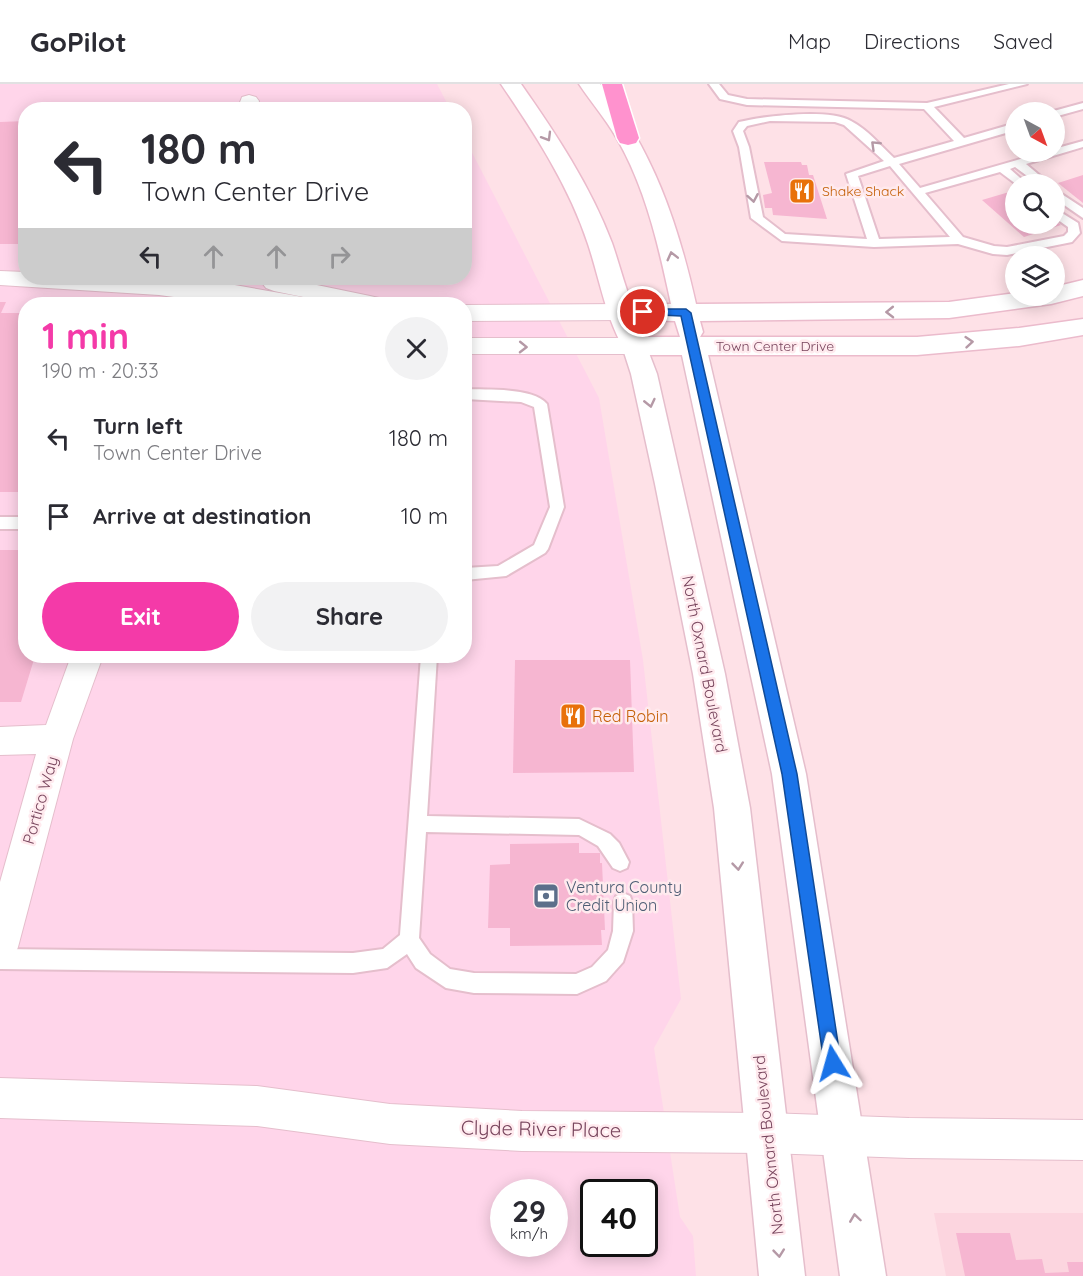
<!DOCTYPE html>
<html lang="en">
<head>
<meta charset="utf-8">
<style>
	:root { --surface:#fff; --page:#f2f2f3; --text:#2b2b33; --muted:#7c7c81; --line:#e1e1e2; --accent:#f43aa8 }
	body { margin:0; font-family:Quicksand,sans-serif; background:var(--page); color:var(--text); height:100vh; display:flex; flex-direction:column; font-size:22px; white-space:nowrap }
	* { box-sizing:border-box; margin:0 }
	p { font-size:20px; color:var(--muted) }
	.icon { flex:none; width:33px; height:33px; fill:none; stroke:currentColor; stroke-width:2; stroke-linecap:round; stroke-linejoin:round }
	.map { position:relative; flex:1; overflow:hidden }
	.panel { position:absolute; left:18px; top:213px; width:454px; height:366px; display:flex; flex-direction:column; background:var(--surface); border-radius:24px; box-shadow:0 3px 15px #0003 }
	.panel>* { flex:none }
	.top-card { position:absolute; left:18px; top:18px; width:454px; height:183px; border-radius:24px; box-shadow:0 3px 15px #0003; background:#fff; color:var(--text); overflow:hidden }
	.needle { width:39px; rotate:139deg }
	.tools { position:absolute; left:1005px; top:18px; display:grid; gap:12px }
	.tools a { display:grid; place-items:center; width:60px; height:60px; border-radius:50%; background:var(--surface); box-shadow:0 3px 15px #0003; font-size:30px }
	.speed { position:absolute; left:490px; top:1095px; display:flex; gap:12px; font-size:30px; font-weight:700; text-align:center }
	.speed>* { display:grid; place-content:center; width:78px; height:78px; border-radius:50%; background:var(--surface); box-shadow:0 3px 15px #0003; line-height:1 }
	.speed small { font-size:15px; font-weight:400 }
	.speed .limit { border:3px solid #111; border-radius:9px; background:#fff; color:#111 }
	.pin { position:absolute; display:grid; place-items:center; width:51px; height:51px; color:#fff; margin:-26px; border:3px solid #fff; border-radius:50%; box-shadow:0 2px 6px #0007 }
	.me { position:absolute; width:66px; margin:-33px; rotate:352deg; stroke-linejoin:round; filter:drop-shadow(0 0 4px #0008) }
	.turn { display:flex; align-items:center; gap:21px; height:126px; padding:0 24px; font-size:27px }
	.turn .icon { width:78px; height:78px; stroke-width:2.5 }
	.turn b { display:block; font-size:42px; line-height:51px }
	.lanes { display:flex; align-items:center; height:57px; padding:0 24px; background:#0003; justify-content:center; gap:30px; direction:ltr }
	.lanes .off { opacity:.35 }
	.round { display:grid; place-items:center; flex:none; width:63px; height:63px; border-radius:32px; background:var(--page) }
	.headline { display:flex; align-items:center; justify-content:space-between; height:102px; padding:0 24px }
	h1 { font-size:36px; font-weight:700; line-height:45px; color:var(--accent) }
	.action { display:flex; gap:12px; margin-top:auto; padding:12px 24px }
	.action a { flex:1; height:69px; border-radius:36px; background:var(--accent); color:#fff; font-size:24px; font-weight:700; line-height:69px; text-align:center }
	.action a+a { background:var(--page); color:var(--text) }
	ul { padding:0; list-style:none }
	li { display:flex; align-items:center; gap:18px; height:78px; padding:0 24px }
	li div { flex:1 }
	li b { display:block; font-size:22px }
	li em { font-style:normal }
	header { display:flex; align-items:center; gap:36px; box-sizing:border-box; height:84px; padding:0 30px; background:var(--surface); border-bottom:2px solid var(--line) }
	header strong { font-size:28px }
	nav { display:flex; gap:33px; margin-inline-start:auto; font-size:21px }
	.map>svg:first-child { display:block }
	.residential { fill:#fcd5df }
	.commercial { fill:#ffd5ea; fill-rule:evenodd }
	.building { fill:#f6b6d1 }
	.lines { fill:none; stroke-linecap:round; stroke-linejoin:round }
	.service-casing { stroke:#e5becc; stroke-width:4 }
	.minor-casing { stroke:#e5becc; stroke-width:2 }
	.tertiary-casing { stroke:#e5becc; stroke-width:3 }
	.secondary-casing { stroke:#ebbbcc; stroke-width:3 }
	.motorway-casing { stroke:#fff; stroke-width:3 }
	.service { fill:#fff; fill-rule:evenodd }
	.minor { fill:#fff; fill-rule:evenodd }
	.tertiary { fill:#fff; fill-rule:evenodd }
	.secondary { fill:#fff; fill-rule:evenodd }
	.motorway { fill:#ff92ce; fill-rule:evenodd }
	.oneway { stroke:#b599a6 }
	.route { fill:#1a73e8; stroke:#114b97; stroke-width:1.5 }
	.labels { text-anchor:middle; stroke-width:5; stroke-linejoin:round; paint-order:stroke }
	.far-food-label { font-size:14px; fill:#c56008; stroke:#ffeaee; text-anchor:start }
	.far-street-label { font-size:14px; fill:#78455d; stroke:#ffeaee }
	.street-label { font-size:16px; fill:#78455d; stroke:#ffeaee }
	.food-label { font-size:16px; fill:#c56008; stroke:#ffeaee; text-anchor:start }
	.service-label { font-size:16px; fill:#4e5e75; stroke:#ffeaee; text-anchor:start }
	.near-street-label { font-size:20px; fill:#78455d; stroke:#ffeaee }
</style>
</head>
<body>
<header>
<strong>GoPilot</strong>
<nav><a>Map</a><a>Directions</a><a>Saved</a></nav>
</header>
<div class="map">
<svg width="1083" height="1192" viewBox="0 0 1083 1192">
	<rect width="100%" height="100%" fill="#fee1e7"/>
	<polygon class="residential" points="934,1129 1083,1129 1083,1192 946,1192"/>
	<path class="commercial" d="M0 0H437L450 25 26 26V194H465V55L599 314 643 576 681 915 654 964 680 1133 693 1152 696 1192H0ZM26 220H465V572H26ZM504 1108H555V1160H504ZM594 1108H645V1160H594Z"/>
	<g class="building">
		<polygon points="26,37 26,160 0,160 0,38"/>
		<polygon points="764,78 801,78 802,81 807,81 809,91 813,91 827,135 773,131 772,124 765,124 763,111 772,109"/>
		<polygon points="1083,91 1083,119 1058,99"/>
		<polygon points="1016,106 1016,140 1054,140 1054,136 1061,141 1024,153 982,116"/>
		<polygon points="0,218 6,218 1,229 26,229 26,408 0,408"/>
		<polygon points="0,466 26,466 26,572 35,572 21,618 0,618"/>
		<polygon points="515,576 630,576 634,688 513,689"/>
		<polygon points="579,759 579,769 600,769 600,779 602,779 605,846 601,846 602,861 510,862 510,844 488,844 490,781 510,780 510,760"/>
		<polygon points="956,1149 1010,1149 1016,1176 1042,1175 1045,1189 1069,1188 1067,1178 1083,1178 1083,1192 965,1192"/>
	</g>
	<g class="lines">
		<defs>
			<g id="service">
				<path d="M709 0H719L728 11 747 15 927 19 1009 0H1027L934 23 964 54 1016 39V46L899 80 920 104 1045 68H1054V65L1083 57V63L1026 80 1050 100H1038L1015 83 1010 85 1027 100H1016L1000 88 925 109 963 153 994 162 1007 163 1064 152 1068 148V143L1054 133V124L1078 139 1080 149 1072 158 1007 171 993 170 958 160 874 163 782 157 751 134 739 63 733 47 739 38C764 32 829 24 851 37 867 45 881 62 894 74L954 57 924 25 747 21 720 15ZM770 37 835 38 844 41 884 77 846 90 867 155 785 150 763 133 749 63 743 47 747 42ZM890 82 950 153 879 155 858 92Z"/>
				<polygon points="1083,19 1083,25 1054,33 1054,28 1050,28"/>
				<polygon points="1054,105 1083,124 1083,134 1054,114"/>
				<path d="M465 305C486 306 533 303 547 320L564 423 548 465 545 469 506 492 465 496V484L498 482 534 461 550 423 534 323 521 318 465 315Z"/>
				<rect x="0" y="433" width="26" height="12"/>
				<polygon points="421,572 437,572 427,732 579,735 610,750 619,759 629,778 627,784 620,787 613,784 598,762 579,751 426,748 419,854 430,870 450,885 474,889 576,890 592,883 608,866 613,847 614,818 616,812 623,809 630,812 632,818 633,847 623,878 606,897 577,910 474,909 446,904 416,884 407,870 387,884 353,889 0,885 0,865 353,869 383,865 400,851"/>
			</g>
			<g id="minor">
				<polygon points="249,11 256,13 259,17 257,26 237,26 242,13"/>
				<polygon points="0,187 26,188 26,194 159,195 196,200 229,200 297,212 306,214 309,220 256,220 229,216 196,216 159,211 0,201"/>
				<polygon points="266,194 283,194 370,212 379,214 382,220 337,220 274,207 266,204 262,199"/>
				<polygon points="622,220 631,222 634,228 631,234 622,236 465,237 465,221"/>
				<polygon points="465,254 635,254 644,256 647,262 644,268 635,270 465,270"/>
				<polygon points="71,572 103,572 73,655 18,863 13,876 0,881 0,798 36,670 0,671 0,643 46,641"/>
				<polygon points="0,994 257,1002 390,1020 522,1027 767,1029 909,1034 1083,1036 1083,1076 909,1074 767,1069 522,1067 390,1060 257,1042 0,1034"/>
			</g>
			<g id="tertiary">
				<polygon points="635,253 644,256 657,290 725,590 750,724 805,1192 759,1192 714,724 693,590 655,400 631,290 622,262 626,256"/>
				<polygon points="693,253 702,256 706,262 806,690 886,1192 840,1192 772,690 680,262 684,256"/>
			</g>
			<path id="secondary" d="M501 0H521C556 50 590 101 612 159 619 179 624 200 632 220H671C659 164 646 104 616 53 605 34 591 18 579 0H600C653 65 678 140 696 220L949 218 1016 209V212H1054V203L1083 196V212L1051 220 949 234 700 237 703 248 700 253H917L1019 244 1083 235V251L1019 262 917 271H635L626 268C606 236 600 196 588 160 569 102 535 50 501 0ZM638 236 675 237 680 253H645Z"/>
			<polygon id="motorway" points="602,0 622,0 639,54 636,59 628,61 620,59 617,54"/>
		</defs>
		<use href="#service" class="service-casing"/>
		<use href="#minor" class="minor-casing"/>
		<use href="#tertiary" class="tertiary-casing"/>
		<use href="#secondary" class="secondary-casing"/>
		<use href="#motorway" class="motorway-casing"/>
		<use href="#service" class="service"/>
		<use href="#minor" class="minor"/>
		<use href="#tertiary" class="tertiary"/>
		<use href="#secondary" class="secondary"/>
		<use href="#motorway" class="motorway"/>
	</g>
	<defs><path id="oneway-chevron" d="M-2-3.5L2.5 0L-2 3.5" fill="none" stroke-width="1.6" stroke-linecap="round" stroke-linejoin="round" transform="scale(1.5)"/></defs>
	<g class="oneway">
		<use href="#oneway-chevron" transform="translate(547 53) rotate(59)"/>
		<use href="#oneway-chevron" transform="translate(875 61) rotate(-136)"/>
		<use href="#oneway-chevron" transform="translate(753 114) rotate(80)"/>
		<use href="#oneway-chevron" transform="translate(672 172) rotate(-104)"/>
		<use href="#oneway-chevron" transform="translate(890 228) rotate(179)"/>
		<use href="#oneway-chevron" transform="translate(969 258) rotate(-5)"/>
		<use href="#oneway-chevron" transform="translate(523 263) rotate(1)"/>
		<use href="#oneway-chevron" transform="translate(650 319) rotate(77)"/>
		<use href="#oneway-chevron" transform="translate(738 782) rotate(84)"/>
		<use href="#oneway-chevron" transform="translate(855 1134) rotate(-98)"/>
		<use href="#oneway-chevron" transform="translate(779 1169) rotate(84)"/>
	</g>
	<polygon class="route" points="643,225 686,225 691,229 797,690 841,979 839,985 833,988 827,985 824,979 782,690 681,232 639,230 638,228"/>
	<defs>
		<symbol id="restaurant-square" viewBox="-11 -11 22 22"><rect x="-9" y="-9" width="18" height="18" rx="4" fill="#e8710a" stroke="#ffeaee"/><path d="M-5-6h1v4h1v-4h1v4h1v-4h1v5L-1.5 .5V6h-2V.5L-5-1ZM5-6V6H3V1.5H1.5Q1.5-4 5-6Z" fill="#fff"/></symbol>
		<symbol id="bank-square" viewBox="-11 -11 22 22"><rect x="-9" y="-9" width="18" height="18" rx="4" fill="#5c6f8a" stroke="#ffeaee"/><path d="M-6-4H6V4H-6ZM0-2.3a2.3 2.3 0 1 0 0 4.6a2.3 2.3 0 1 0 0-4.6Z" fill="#fff"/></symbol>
	</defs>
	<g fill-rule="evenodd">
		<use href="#restaurant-square" x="787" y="92" width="30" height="30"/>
		<use href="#restaurant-square" x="558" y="617" width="30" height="30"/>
		<use href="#bank-square" x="531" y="797" width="30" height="30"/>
	</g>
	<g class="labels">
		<g class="far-food-label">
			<text x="822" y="112">Shake Shack</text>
		</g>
		<g class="far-street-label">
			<text x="775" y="267">Town Center Drive</text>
		</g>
		<g class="street-label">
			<text transform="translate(705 580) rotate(79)" y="6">North Oxnard Boulevard</text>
			<text transform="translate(40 716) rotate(-74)" y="6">Portico Way</text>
			<text transform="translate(768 1061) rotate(-96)" y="6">North Oxnard Boulevard</text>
		</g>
		<g class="food-label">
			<text x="592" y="638">Red Robin</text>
		</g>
		<g class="service-label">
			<text x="566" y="809">Ventura County<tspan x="566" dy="18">Credit Union</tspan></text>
		</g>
		<g class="near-street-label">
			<text transform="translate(541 1045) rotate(1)" y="7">Clyde River Place</text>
		</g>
	</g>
</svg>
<div class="tools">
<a><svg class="needle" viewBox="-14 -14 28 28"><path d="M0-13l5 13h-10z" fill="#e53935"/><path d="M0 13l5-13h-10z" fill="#7c7c81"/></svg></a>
<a><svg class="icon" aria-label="search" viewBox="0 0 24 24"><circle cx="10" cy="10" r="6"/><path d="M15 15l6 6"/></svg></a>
<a><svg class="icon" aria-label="layers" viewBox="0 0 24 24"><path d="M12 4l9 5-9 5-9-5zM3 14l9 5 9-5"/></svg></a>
</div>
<div class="speed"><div>29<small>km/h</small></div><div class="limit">40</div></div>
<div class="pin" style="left:643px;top:228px;background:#d93025"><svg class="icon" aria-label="arrive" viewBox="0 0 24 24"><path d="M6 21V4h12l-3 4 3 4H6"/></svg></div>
<svg class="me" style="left:833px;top:979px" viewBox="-20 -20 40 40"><path d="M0-17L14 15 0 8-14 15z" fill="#1a73e8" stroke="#fff" stroke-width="4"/></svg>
<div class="top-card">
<div class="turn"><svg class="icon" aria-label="left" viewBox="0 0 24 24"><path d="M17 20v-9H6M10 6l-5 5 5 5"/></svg><div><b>180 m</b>Town Center Drive</div></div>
<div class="lanes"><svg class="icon" aria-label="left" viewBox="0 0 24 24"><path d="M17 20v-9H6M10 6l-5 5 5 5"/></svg><svg class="icon off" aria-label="ahead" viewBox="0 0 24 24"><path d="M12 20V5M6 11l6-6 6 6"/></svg><svg class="icon off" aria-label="ahead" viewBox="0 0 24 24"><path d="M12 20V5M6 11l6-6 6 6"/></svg><svg class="icon off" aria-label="right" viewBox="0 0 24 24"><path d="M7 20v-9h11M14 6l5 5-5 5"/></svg></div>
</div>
<section class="panel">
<div class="headline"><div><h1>1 min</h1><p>190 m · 20:33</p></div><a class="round"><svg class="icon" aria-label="close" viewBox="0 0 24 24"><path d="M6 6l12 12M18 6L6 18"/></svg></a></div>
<ul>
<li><svg class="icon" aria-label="left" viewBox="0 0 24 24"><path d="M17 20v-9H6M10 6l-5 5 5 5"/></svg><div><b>Turn left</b><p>Town Center Drive</p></div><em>180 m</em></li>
<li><svg class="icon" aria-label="arrive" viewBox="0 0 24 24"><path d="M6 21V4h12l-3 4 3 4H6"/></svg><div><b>Arrive at destination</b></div><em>10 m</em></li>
</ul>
<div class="action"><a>Exit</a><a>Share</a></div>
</section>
</div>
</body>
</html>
